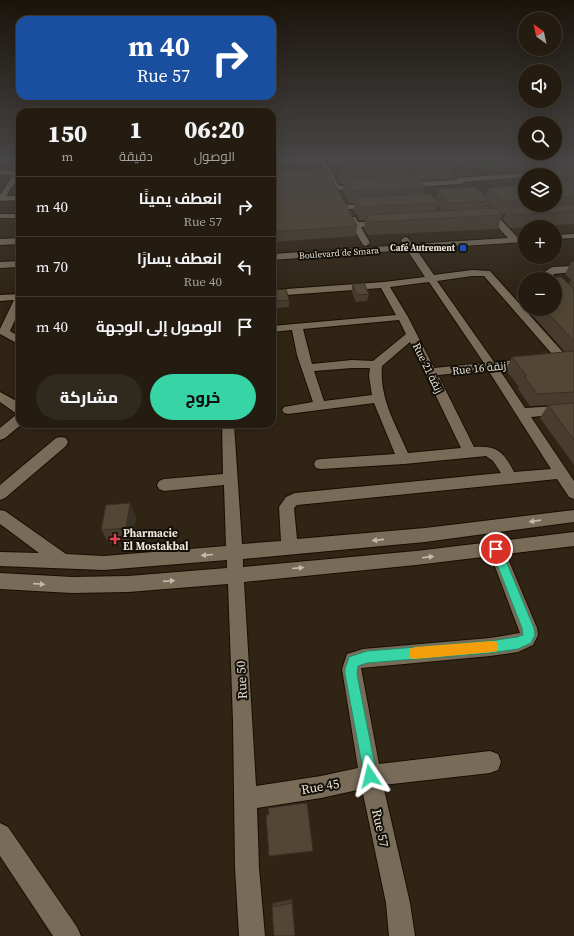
<!DOCTYPE html>
<html lang="ar">
<head>
<meta charset="utf-8">
<style>
	:root { --surface:#241c10; --page:#30291e; --text:#f1f3f6; --muted:#a3a19f; --line:#413a30; --accent:#37d4a6 }
	body { margin:0; font-family:"Source Serif 4",Cairo,serif; background:var(--page); color:var(--text); direction:rtl; height:100vh; display:flex; flex-direction:column; font-size:15px; white-space:nowrap }
	* { box-sizing:border-box; margin:0 }
	p { font-size:13px; color:var(--muted) }
	.icon { flex:none; width:22px; height:22px; fill:none; stroke:currentColor; stroke-width:2; stroke-linecap:round; stroke-linejoin:round }
	.map { position:relative; flex:1; overflow:hidden; direction:ltr }
	.sheet { position:absolute; left:16px; top:108px; width:260px; height:320px; display:flex; flex-direction:column; background:var(--surface); border-radius:12px; box-shadow:0 4px 16px #0002,0 0 0 1px var(--line); direction:rtl }
	.sheet>* { flex:none }
	.hud { position:absolute; left:16px; top:16px; width:260px; height:84px; border-radius:12px; box-shadow:0 4px 16px #0002,0 0 0 1px var(--line); direction:rtl; background:#1a4fa0; color:#fff; overflow:hidden }
	.needle { width:26px; rotate:327deg }
	.controls { position:absolute; left:518px; top:12px; display:grid; gap:8px }
	.controls a { display:grid; place-items:center; width:44px; height:44px; border-radius:50%; background:var(--surface); box-shadow:0 4px 16px #0002,0 0 0 1px var(--line); font-size:20px }
	.pin { position:absolute; display:grid; place-items:center; width:34px; height:34px; color:#fff; margin:-17px; border:2px solid #fff; border-radius:50%; box-shadow:0 1px 4px #0007 }
	.me { position:absolute; width:44px; margin:-22px; rotate:350deg; stroke-linejoin:round; filter:drop-shadow(0 0 3px #0008) }
	.turn { display:flex; align-items:center; gap:14px; height:84px; padding:0 20px; font-size:18px }
	.turn .icon { width:52px; height:52px; stroke-width:2.5 }
	.turn b { display:block; font-size:28px; line-height:34px }
	.eta { display:flex; justify-content:space-evenly; align-items:center; height:68px; text-align:center }
	.eta b { font-size:24px; font-weight:800; line-height:28px }
	.primary-button { display:flex; gap:8px; margin-top:auto; padding:8px 20px }
	.primary-button a { flex:1; height:46px; border-radius:24px; background:var(--accent); color:#111; font-size:16px; font-weight:800; line-height:46px; text-align:center }
	.primary-button a+a { background:var(--page); color:var(--text) }
	ul { padding:0; list-style:none }
	li { display:flex; align-items:center; gap:12px; height:60px; padding:0 20px; border-top:1px solid var(--line) }
	li div { flex:1 }
	li b { display:block; font-size:15px }
	li em { font-style:normal }
	.map>svg:first-child { display:block }
	.green { fill:#365117 }
	.lines { fill:none; stroke-linecap:round; stroke-linejoin:round }
	.minor-casing { stroke:#180e01; stroke-width:2 }
	.minor { fill:#786c59; fill-rule:evenodd }
	.wall { fill:#473c2e; fill-rule:evenodd }
	.shaded-wall { fill:#393125 }
	.building { fill:#524635; stroke:#393125 }
	.oneway { fill:#c3baad }
	.route { fill:#37d4a6; stroke:#248a6c }
	.slow { fill:#f59e0b }
	.transit-dot { fill:#1a4fb4; stroke:#140f08; stroke-width:1.5 }
	.health-dot { fill:#e0444e; stroke:#140f08; stroke-width:1.5 }
	.labels { text-anchor:middle; stroke-width:4; stroke-linejoin:round; paint-order:stroke }
	.far-poi-label { font-size:9px; font-weight:bold; fill:#ebe4da; stroke:#140f08; text-anchor:end }
	.far-street-label { font-size:9px; fill:#ebe4da; stroke:#140f08 }
	.street-label { font-size:11px; fill:#ebe4da; stroke:#140f08 }
	.poi-label { font-size:11px; font-weight:bold; fill:#ebe4da; stroke:#140f08; text-anchor:start }
	.near-street-label { font-size:13px; fill:#ebe4da; stroke:#140f08 }
</style>
</head>
<body>
<div class="map">
<svg width="574" height="936" viewBox="0 0 574 936">
	<rect width="100%" height="100%" fill="#302515"/>
	<polygon class="green" points="453,160 505,162 502,171 451,164"/>
	<g class="lines">
		<defs>
			<g id="minor">
				<polygon points="272,160 279,160 272,162"/>
				<polygon points="319,160 325,160 339,186 362,185 366,187 362,189 334,190"/>
				<polygon points="511,160 531,160 574,165 574,169 514,162"/>
				<polygon points="0,170 20,171 20,175 6,196 20,196 20,200 0,201 0,195 13,175 0,174"/>
				<polygon points="525,173 528,175 525,175 525,177 464,182 461,184 405,187 401,185 405,183 455,180 458,178"/>
				<polygon points="374,204 377,204 377,208 346,209 342,207 346,205"/>
				<path d="M483 207H489L517 237 525 236V242L416 249 434 275 472 270 490 271 569 359 567 362H559L484 276H472L437 281 494 362 528 359 532 360 534 363 532 366 499 369 525 408 574 405V413L531 417 574 481V499L569 497 557 479 297 505 294 508 297 539 425 528 574 510V522L425 542 243 559V567L416 551 574 532V546L506 554 537 628 538 635 533 645 518 652 490 656 361 668 379 764 490 751 498 754 501 762 498 770 490 773 383 785 410 903 415 936H389L386 903 362 789 321 798 257 808 259 868 265 936H239L235 868 233 721 228 584 128 592 72 593 0 589V573L72 577 128 576 227 568V560L104 570 0 566V552L39 553 0 524V510L5 511 66 554 104 556 226 546 224 485 164 491 159 489 157 485 159 481 164 479 223 474 222 424H234L242 544 281 541 279 507 286 497 295 493 501 473 493 461 486 456 404 464 321 469 316 468 314 464 316 460 321 459 395 454 374 403 288 414 284 413 282 410 284 407 313 402 297 355 292 330 272 332V326L396 315 381 288 272 296V290L384 282 425 277 407 250 272 260V254L404 245 401 240 405 237 408 238 412 244 508 238 483 211ZM429 282 484 363 434 368 408 317 390 287ZM399 320 406 334 373 361 352 360 312 364 303 329ZM410 342 461 448 408 453C396 425 379 398 382 366ZM352 368H370L369 376 372 395 324 401 314 371ZM488 370 551 469 514 472C504 452 497 445 474 447L438 375ZM491 556 520 633 490 638 363 649 347 654 342 669 358 768 321 776 256 786 244 582 416 565Z"/>
				<rect x="0" y="214" width="20" height="4"/>
				<polygon points="349,217 355,217 358,222 384,222 388,224 384,226 361,227 370,243 366,246 363,245 348,219"/>
				<polygon points="574,234 574,238 555,239 555,235"/>
				<polygon points="20,238 20,244 0,245 0,239"/>
				<polygon points="20,261 20,267 0,268 0,262"/>
				<polygon points="574,266 574,272 553,274 557,279 555,281 555,279 547,279 543,273 552,267"/>
				<polygon points="20,294 20,309 10,331 20,337 20,345 0,334 0,329 14,300 0,301 0,295"/>
				<polygon points="0,392 20,403 20,424 22,424 5,438 0,440 0,428 17,414 0,402"/>
				<polygon points="61,437 66,438 68,442 66,446 5,498 0,500 0,485 56,438"/>
				<polygon points="0,823 8,827 77,927 81,936 53,936 0,856"/>
			</g>
		</defs>
		<use href="#minor" class="minor-casing"/>
		<use href="#minor" class="minor"/>
	</g>
	<g class="wall">
		<path d="M402 160H446L453 167 450 179 420 180 425 187 423 194 436 200 438 189 485 197 488 188 524 185V179L526 171 516 172 518 160H574V224L510 228 503 220 506 213H501L502 215 498 229 368 235 364 228 365 220H360L354 210 355 203H350L343 191 344 184H340L338 180 339 168H344L345 163ZM410 170 414 175H409ZM525 175H555V205H525ZM488 204 492 208 486 209ZM438 206 442 211H436Z"/>
		<polygon points="324,171 357,226 356,236 272,242 272,172"/>
		<polygon points="571,262 574,262 574,465 540,418 548,405 530,406 518,389 519,387 506,370 512,357 565,352 527,309 555,309 571,280 565,274"/>
		<polygon points="352,284 369,294 367,301 356,302 352,292"/>
		<polygon points="522,285 525,285 525,307 516,298"/>
		<polygon points="275,290 289,300 289,307 277,308 275,297"/>
		<polygon points="136,517 132,541 109,543 101,530"/>
		<polygon points="292,899 295,936 272,907 273,903"/>
	</g>
	<g class="shaded-wall">
		<polygon points="574,175 574,187 555,188 559,178 560,176"/>
		<polygon points="130,503 136,517 132,541 126,528"/>
	</g>
	<g class="building">
		<polygon points="403,160 410,168 341,172 339,168 346,168 345,163"/>
		<polygon points="414,160 446,160 453,167 421,168"/>
		<polygon points="573,160 574,160 574,175 560,176 559,178 560,183 574,181 574,197 555,198 555,175 529,175 528,167 531,164 571,163"/>
		<polygon points="322,168 324,171 328,171 357,226 272,232 272,172"/>
		<polygon points="416,175 425,187 351,191 345,179"/>
		<polygon points="525,185 525,199 501,201 488,188"/>
		<polygon points="475,187 489,201 450,203 438,189"/>
		<polygon points="430,194 438,203 361,207 356,197"/>
		<polygon points="574,204 574,211 515,215 508,207"/>
		<polygon points="496,208 502,215 370,222 366,215"/>
		<polygon points="561,277 574,289 574,340 573,340 544,309 555,309 555,279 543,279"/>
		<polygon points="364,283 369,294 357,295 352,284"/>
		<polygon points="522,285 525,285 525,289"/>
		<polygon points="286,289 289,300 277,301 275,290"/>
		<polygon points="574,351 574,392 537,394 524,376 527,376 512,357"/>
		<polygon points="574,403 574,440 548,405"/>
		<polygon points="130,503 126,528 101,530 106,505"/>
		<polygon points="307,803 313,851 269,856 266,815 269,814 268,808"/>
		<polygon points="292,903 295,936 274,936 272,907"/>
	</g>
	<defs><path id="oneway-solid" d="M-6-.8H1V-3.2L6.5 0L1 3.2V.8H-6Z"/></defs>
	<g class="oneway">
		<use href="#oneway-solid" transform="translate(535 521) rotate(172)"/>
		<use href="#oneway-solid" transform="translate(378 540) rotate(174)"/>
		<use href="#oneway-solid" transform="translate(207 555) rotate(175)"/>
		<use href="#oneway-solid" transform="translate(428 557) rotate(-7)"/>
		<use href="#oneway-solid" transform="translate(298 568) rotate(-5)"/>
		<use href="#oneway-solid" transform="translate(169 581) rotate(-4)"/>
		<use href="#oneway-solid" transform="translate(39 584) rotate(4)"/>
	</g>
	<linearGradient id="sky" x2="0" y2="1"><stop stop-color="#1a140c"/><stop offset="0.55" stop-color="#484646"/><stop offset="1" stop-color="#484646" stop-opacity="0"/></linearGradient>
	<rect width="574" height="291" fill="url(#sky)"/>
	<polygon class="route" points="496,544 500,545 501,549 534,628 535,635 531,643 518,649 490,653 367,663 358,666 357,674 377,776 375,781 370,783 365,781 345,674 345,669 349,657 367,651 490,641 517,637 523,635 522,628 491,549 492,545"/>
	<polygon class="slow" points="492,641 497,642 498,647 497,651 492,652 415,659 410,658 409,653 410,649 415,647"/>
	<rect class="transit-dot" x="459" y="244" width="8" height="8" rx="2"/>
	<path class="health-dot" d="M113 533h4v4h4v4h-4v4h-4v-4h-4v-4h4z"/>
	<g class="labels">
		<g class="far-poi-label">
			<text x="455" y="251">Café Autrement</text>
		</g>
		<g class="far-street-label">
			<text transform="translate(339 253) rotate(-4)" y="3">Boulevard de Smara</text>
		</g>
		<g class="street-label">
			<text transform="translate(428 368) rotate(64)" y="4">Rue 21 زنقة</text>
			<text transform="translate(479 368) rotate(-6)" y="4">Rue 16 زنقة</text>
		</g>
		<g class="poi-label">
			<text x="123" y="537">Pharmacie<tspan x="123" dy="13">El Mostakbal</tspan></text>
		</g>
		<g class="near-street-label">
			<text transform="translate(241 680) rotate(-93)" y="5">Rue 50</text>
			<text transform="translate(320 786) rotate(-10)" y="5">Rue 45</text>
			<text transform="translate(381 828) rotate(78)" y="5">Rue 57</text>
		</g>
	</g>
</svg>
<div class="controls">
<a><svg class="needle" viewBox="-14 -14 28 28"><path d="M0-13l5 13h-10z" fill="#e53935"/><path d="M0 13l5-13h-10z" fill="#a3a19f"/></svg></a>
<a><svg class="icon" aria-label="sound" viewBox="0 0 24 24"><path d="M4 9h4l5-4v14l-5-4H4zM17 9q2 3 0 6"/></svg></a>
<a><svg class="icon" aria-label="search" viewBox="0 0 24 24"><circle cx="10" cy="10" r="6"/><path d="M15 15l6 6"/></svg></a>
<a><svg class="icon" aria-label="layers" viewBox="0 0 24 24"><path d="M12 4l9 5-9 5-9-5zM3 14l9 5 9-5"/></svg></a>
<a>+</a>
<a>−</a>
</div>
<div class="pin" style="left:496px;top:549px;background:#d93025"><svg class="icon" aria-label="arrive" viewBox="0 0 24 24"><path d="M6 21V4h12l-3 4 3 4H6"/></svg></div>
<svg class="me" style="left:370px;top:776px" viewBox="-20 -20 40 40"><path d="M0-17L14 15 0 8-14 15z" fill="#37d4a6" stroke="#fff" stroke-width="4"/></svg>
<div class="hud">
<div class="turn"><svg class="icon" aria-label="right" viewBox="0 0 24 24"><path d="M7 20v-9h11M14 6l5 5-5 5"/></svg><div><b>40 m</b>Rue 57</div></div>
</div>
<section class="sheet">
<div class="eta">
<div><b>06:20</b><p>الوصول</p></div>
<div><b>1</b><p>دقيقة</p></div>
<div><b>150</b><p>m</p></div>
</div>
<ul>
<li><svg class="icon" aria-label="right" viewBox="0 0 24 24"><path d="M7 20v-9h11M14 6l5 5-5 5"/></svg><div><b>انعطف يمينًا</b><p>Rue 57</p></div><em>40 m</em></li>
<li><svg class="icon" aria-label="left" viewBox="0 0 24 24"><path d="M17 20v-9H6M10 6l-5 5 5 5"/></svg><div><b>انعطف يسارًا</b><p>Rue 40</p></div><em>70 m</em></li>
<li><svg class="icon" aria-label="arrive" viewBox="0 0 24 24"><path d="M6 21V4h12l-3 4 3 4H6"/></svg><div><b>الوصول إلى الوجهة</b></div><em>40 m</em></li>
</ul>
<div class="primary-button"><a>خروج</a><a>مشاركة</a></div>
</section>
</div>
</body>
</html>
